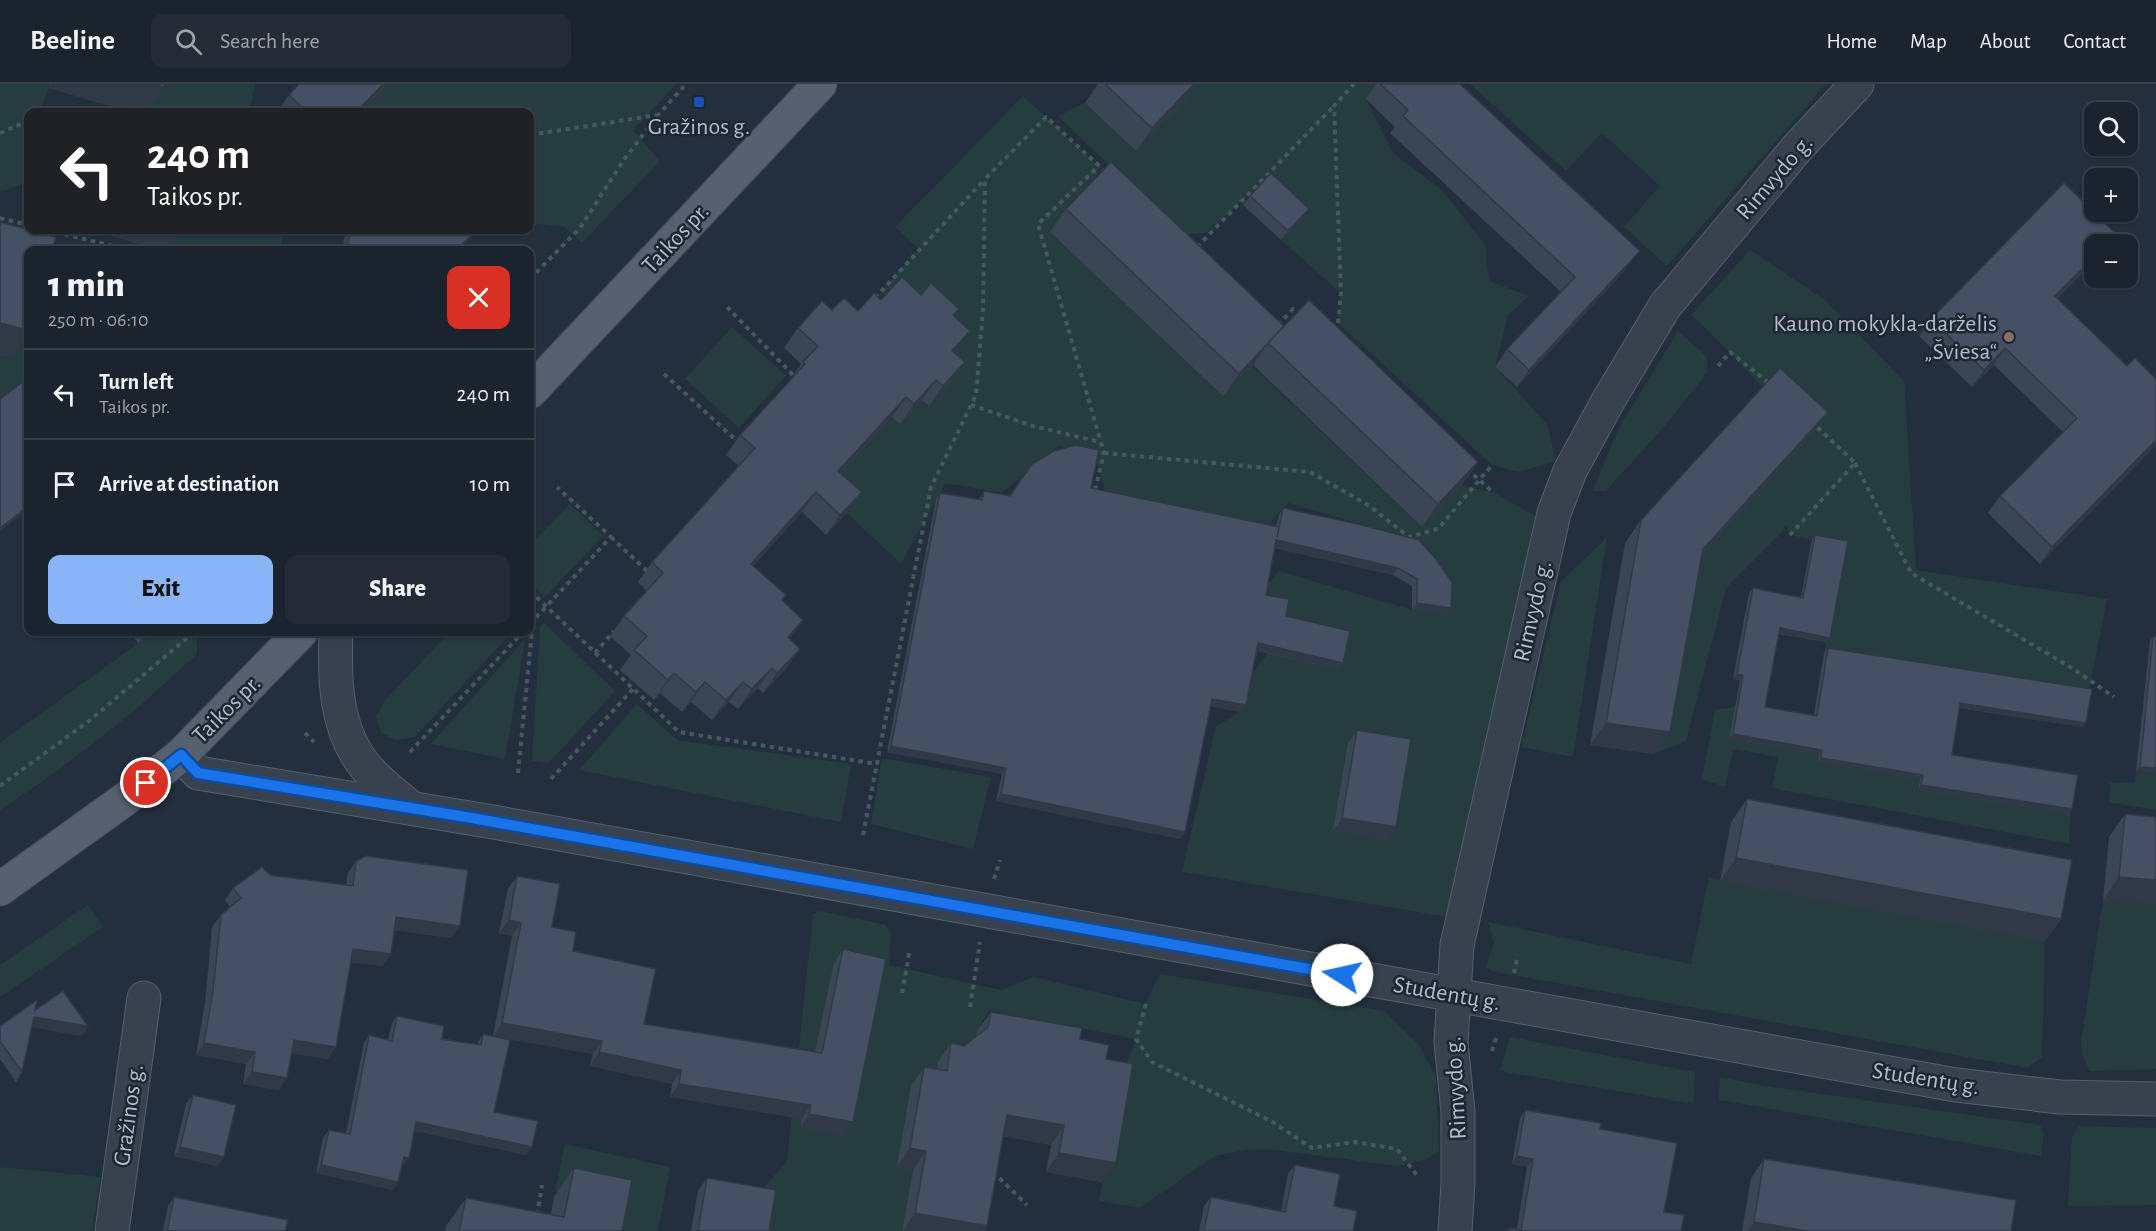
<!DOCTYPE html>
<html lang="en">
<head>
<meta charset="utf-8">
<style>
	:root { --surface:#1b232e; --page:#242b36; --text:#f1f3f6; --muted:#a0a4aa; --line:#39404a; --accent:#8ab4f8 }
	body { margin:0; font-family:"Alegreya Sans",sans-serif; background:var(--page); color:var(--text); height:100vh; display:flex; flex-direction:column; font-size:22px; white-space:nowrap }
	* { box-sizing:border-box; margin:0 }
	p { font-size:20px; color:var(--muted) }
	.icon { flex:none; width:33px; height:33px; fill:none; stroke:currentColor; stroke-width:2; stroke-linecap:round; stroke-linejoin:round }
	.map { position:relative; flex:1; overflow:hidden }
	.sheet { position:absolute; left:24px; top:162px; width:510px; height:390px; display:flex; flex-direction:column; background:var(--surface); border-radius:12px; box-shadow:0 2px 4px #0004,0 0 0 2px var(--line) }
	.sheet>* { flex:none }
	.guide { position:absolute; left:24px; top:24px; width:510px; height:126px; border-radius:12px; box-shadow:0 2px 4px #0004,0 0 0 2px var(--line); background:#202124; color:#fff; overflow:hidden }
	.controls { position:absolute; left:2084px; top:18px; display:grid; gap:12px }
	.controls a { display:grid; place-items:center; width:54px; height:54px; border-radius:12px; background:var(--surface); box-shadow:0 2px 4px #0004,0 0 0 2px var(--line); font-size:30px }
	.pin { position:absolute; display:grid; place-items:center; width:51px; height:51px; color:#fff; margin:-26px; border:3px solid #fff; border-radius:50%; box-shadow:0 2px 6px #0007 }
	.me { position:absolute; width:66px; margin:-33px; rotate:280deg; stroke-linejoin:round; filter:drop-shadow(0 0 4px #0008) }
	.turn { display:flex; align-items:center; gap:21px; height:126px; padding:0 24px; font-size:27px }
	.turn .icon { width:78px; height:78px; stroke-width:2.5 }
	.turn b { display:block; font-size:42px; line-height:51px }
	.round { display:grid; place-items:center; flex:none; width:63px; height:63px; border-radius:12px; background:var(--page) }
	.head { display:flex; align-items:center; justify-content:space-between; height:102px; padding:0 24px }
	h1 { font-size:36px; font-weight:800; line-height:45px }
	.button { display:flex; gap:12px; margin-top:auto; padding:12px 24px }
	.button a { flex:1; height:69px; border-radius:12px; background:var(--accent); color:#111; font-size:24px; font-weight:800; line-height:69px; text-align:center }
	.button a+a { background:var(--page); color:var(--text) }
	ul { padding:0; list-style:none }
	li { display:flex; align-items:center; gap:18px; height:90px; padding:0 24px; border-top:2px solid var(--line) }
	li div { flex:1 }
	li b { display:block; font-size:22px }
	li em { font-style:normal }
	header { display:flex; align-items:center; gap:36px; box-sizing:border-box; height:84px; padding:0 30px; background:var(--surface); border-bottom:2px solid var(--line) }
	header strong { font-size:28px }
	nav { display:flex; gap:33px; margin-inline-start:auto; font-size:21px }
	.search { width:420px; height:54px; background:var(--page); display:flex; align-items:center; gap:15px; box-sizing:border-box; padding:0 21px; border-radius:12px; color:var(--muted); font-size:22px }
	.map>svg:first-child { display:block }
	.green { fill:#263c3f }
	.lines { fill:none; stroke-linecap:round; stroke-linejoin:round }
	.street-casing { stroke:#565f6c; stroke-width:35 }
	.primary-casing { stroke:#414a57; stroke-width:35 }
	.path { stroke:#44595c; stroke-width:4; stroke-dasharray:4.5 4.5; stroke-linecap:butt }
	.street { stroke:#38414e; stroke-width:33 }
	.primary { stroke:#56606e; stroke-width:33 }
	.wall { fill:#3b4654 }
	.shaded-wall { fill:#303945 }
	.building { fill:#455162; stroke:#303945; stroke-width:1.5 }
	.route-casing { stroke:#114b97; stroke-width:15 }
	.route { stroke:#1a73e8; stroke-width:10 }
	.transit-dot { fill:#1a4fb4; stroke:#1d2633; stroke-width:2 }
	.education-dot { fill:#8d6e63; stroke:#1d2633; stroke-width:2 }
	.labels { text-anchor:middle; stroke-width:5; stroke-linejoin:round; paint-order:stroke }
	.poi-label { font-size:24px; fill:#b4bcc9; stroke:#1d2633 }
	.street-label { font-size:24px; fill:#b4bcc9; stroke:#1d2633 }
</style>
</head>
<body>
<header>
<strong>Beeline</strong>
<div class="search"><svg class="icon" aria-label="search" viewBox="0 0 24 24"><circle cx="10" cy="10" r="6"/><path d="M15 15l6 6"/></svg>Search here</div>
<nav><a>Home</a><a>Map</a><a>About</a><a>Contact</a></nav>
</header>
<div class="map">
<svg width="2156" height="1147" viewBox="0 0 2156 1147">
	<rect width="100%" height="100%" fill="#242f3e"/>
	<g class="green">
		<polygon points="0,0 50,0 39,28 28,28 28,98 0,108"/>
		<polygon points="153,0 255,0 249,28 145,28"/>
		<polygon points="389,0 676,0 633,46 660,77 582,159 565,143 530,139 530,28 362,28"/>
		<polygon points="1199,0 1380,0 1366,15 1393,69 1443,107 1485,161 1489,197 1529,212 1508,231 1495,283 1547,340 1556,377 1518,388 1492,381 1338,239 1341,209 1281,156 1302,134 1264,98 1205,149 1182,151 1058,32 1085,19 1136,67"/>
		<polygon points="1470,0 1826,0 1667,182 1624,143 1660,102 1602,49 1566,87"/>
		<polygon points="1023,12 1099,82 1095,101 1223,312 1252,282 1422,443 1462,401 1494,409 1543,436 1448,833 1182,788 1216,642 1241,628 1248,595 1278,556 1255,516 1279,487 1412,526 1446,531 1371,451 1371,443 1288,419 1267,442 1105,407 1094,367 1058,362 1002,409 945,399 901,480 824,407 907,231 881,207 919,165 895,143"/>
		<polygon points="174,146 284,146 279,166 227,160 216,166 168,166"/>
		<polygon points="1750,166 1825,216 1904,297 1916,486 2107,515 2088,610 1824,569 1845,462 1790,451 1786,441 1783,447 1726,504 1686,657 1654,670 1687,488 1764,306 1730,268 1691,231"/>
		<polygon points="28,208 28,297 0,318 0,272 10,275"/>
		<polygon points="732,243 786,292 739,344 685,295"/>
		<polygon points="1678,247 1707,273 1707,289 1662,345 1606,407 1592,407 1620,342"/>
		<polygon points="570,420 603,452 545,513 530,499 530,461"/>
		<polygon points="1607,453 1573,673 1521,663 1561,498"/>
		<polygon points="544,539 615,607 549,679 532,677 540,543"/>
		<polygon points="154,548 197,548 197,570 134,627 60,685 0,726 0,659"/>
		<polygon points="450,548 512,548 415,653 397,656 381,649 376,632 385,616"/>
		<polygon points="525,555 505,675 431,660"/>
		<polygon points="637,620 677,656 851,680 841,738 579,686"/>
		<polygon points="1735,623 1730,655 1822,648 1818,679 1920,695 1918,706 2070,730 2069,760 1772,704 1778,673 1733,665 1725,703 1702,695 1715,626"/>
		<polygon points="882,674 991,693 973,765 871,740"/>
		<polygon points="2136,687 2156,689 2156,726 2109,718 2110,699 2135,698"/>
		<polygon points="1709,792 1720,797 2045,857 2042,973 2028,984 1491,887 1486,882 1494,860 1488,838 1691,880"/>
		<polygon points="2103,816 2156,820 2156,985 2090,987 2082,971 2081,958"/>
		<polygon points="88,821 103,843 0,913 0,881"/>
		<polygon points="821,827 886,841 891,849 889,881 1001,906 1034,893 1145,920 1160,890 1384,927 1419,961 1436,993 1439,1067 1426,1075 1398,1082 1266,1065 1246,1066 1215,1072 1139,1124 1099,1117 1119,999 1136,955 989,926 977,947 975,962 933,1006 897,1083 913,1086 902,1147 762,1147 763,1105 787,1077 813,830"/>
		<polygon points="1510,953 1695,988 1693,1020 1500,987"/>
		<polygon points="1720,993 1765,1002 2040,1041 2044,1049 2041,1072 1719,1016"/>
		<polygon points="2079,1042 2156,1044 2156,1121 2068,1122 2072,1054"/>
		<polygon points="565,1060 670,1083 658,1147 607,1147 576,1112 555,1108"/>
		<polygon points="0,1083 101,1093 92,1147 0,1147"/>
	</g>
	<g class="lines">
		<defs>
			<g id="street">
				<path d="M336 548C334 593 335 645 365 682 377 697 395 710 410 723"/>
				<polyline points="181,671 198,689 493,738 1956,1001 2060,1013 2156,1015"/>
				<polyline points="112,1147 144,914"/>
				<polyline points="1455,1147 1458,1099 1458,1028 1451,958 1457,861 1554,429 1570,387 1608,317 1665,222 1798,63 1857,0"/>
			</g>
			<g id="primary">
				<polyline points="530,308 820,0"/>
				<polyline points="0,805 128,713 181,671 301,548"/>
			</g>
		</defs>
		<use href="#street" class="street-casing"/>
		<use href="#primary" class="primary-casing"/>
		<g class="path">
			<polyline points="102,28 106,21"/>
			<polyline points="0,49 28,37"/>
			<polyline points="530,51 657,31"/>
			<polyline points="0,134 28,141"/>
			<polyline points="47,146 129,166"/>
			<polyline points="1197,163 1334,22"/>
			<polyline points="530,195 580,144 623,77 658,31 686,0"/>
			<polyline points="875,214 984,96"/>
			<polyline points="727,223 794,292"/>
			<polyline points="1338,239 1341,209 1334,22 1354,0"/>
			<polyline points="1278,241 1293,225 1300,232"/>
			<polyline points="1718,282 1730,268 1770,300"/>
			<polyline points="664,290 738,358"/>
			<polyline points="971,321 1033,342 1100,358"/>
			<polyline points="1104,369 1310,388 1368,421 1409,453 1438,445 1492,381"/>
			<polyline points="1855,379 1911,489 2072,584 2114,613"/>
			<polyline points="1467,385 1494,409"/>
			<polyline points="1095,406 1104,369 1038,140 1099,82"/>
			<polyline points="1790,451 1855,379 1815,341"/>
			<polyline points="611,453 647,487"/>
			<polyline points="530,507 679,648 877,680"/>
			<polyline points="530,540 611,453 557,403"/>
			<polyline points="595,569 614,547"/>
			<polyline points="305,649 314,658"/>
			<polyline points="410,668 523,548"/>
			<polyline points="518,689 533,537"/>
			<polyline points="551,695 633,605"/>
			<polyline points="0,702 89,637 194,548"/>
			<polyline points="863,751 931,403 976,311 983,226 985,95 1046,33 1107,89"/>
			<polyline points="994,795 1000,776"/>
			<polyline points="1514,889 1518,871"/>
			<polyline points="902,909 910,865"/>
			<polyline points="1146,920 1136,955 1152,978 1271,1037 1312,1064 1355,1058 1397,1065 1419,1094"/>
			<polyline points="970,923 980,858"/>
			<polyline points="1492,967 1497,951"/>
			<polyline points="993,1088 1027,1121"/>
			<polyline points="537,1131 542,1101"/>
		</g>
		<use href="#street" class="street"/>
		<use href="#primary" class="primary"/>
	</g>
	<g class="wall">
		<polygon points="50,0 165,0 149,24 164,28 131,28 49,4"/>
		<polygon points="1098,0 1199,0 1136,67 1085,19"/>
		<polygon points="1376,0 1460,0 1627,184 1517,303 1495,283 1507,265 1561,208 1390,49 1395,43 1366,15"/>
		<polygon points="289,11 362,28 277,28"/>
		<polygon points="1250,112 1303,134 1281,156 1243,121"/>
		<polygon points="1066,125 1284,242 1478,378 1462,401 1422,443 1253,281 1223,312 1050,148"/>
		<polygon points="346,146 477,146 459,166 342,166"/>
		<polygon points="921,211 954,232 955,269 965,278 951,298 929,322 922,316 900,340 892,333 841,389 848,428 826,451 802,428 753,482 782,516 790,555 786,585 763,609 758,604 738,625 729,618 712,636 691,618 682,628 660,609 654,616 620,586 631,571 610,552 624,532 647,507 638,498 652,478 739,382 726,371 740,351 789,298 801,280 784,264 798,244 832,226 858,227 881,216"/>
		<polygon points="2058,215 2156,361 2040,480 1988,429 2000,412 2063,348 1994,281 1972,303 1919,252 1931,235"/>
		<polygon points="1812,350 1702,471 1654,670 1590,661 1625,459 1641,436"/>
		<polygon points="1091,404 1276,442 1279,431 1283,424 1419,456 1447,531 1412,526 1412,502 1393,491 1275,464 1266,511 1286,532 1343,579 1338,585 1257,567 1241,628 1211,622 1185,748 1180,755 996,717 1002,690 887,668 936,415 940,409 979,415 984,407 1010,412"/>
		<polygon points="1815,451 1827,558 1779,550 1765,623 1814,631 1824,569 1828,564 2086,639 2083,643 1959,624 1952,671 2072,725 2069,730 1918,706 1920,695 1817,679 1819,671 1729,655 1740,596 1733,595 1749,509 1753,504 1801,513 1812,455"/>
		<polygon points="130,548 154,548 138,559"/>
		<polygon points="2153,553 2156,689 2136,687 2150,557"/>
		<polygon points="1357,646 1396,743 1387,756 1333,747 1348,659"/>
		<polygon points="1747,715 2061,835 2045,857 1720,797 1731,738"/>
		<polygon points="2125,730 2156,733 2156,820 2103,816 2109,753"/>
		<polygon points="356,777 451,854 394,846 391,870 382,882 351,878 328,975 291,969 279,1006 243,1000 246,980 196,971 205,919 212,843 221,831 230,823 225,816 233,804 270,791 346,801 348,789"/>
		<polygon points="517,792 552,843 573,867 644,940 815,968 834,879 843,865 853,1038 844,1052 800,1043 802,1035 670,1013 672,1000 590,982 593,970 493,952 512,852 499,849 508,805"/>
		<polygon points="35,926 82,952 32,943 22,988 16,998 0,975 0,942"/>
		<polygon points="991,928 1080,955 1106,975 1102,1098 1046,1088 1051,1061 1003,1052 987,1142 984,1147 902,1147 913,1086 897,1083 911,1002 924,983 937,985 938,978 951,959 964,962 976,952 977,947"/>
		<polygon points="397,932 442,955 478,961 478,958 483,950 494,1028 532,1063 526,1071 415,1047 403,1082 402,1081 398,1098 393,1106 316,1089 323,1054 329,1046 346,1050 364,959 369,951 388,956 392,939"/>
		<polygon points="193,1011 224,1073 217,1082 174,1072 186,1020"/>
		<polygon points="1525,1026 1600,1045 1664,1128 1681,1147 1507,1147 1510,1144 1517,1145 1527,1083 1512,1080 1520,1034"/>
		<polygon points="1764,1075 2011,1147 1742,1147 1751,1094"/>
		<polygon points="1295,1081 1334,1122 1353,1147 1199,1147 1204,1122 1211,1113 1281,1127 1288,1090"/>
		<polygon points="574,1084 622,1147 445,1147 446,1142 466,1114 551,1130 554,1113"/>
		<polygon points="707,1094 769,1147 691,1147 698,1107"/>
		<polygon points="174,1113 285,1147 163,1147 168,1122"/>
	</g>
	<g class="shaded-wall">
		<polygon points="52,0 153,0 164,3 146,28 136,21 131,28 49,4"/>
		<polygon points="383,0 389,0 362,28 356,28"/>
		<polygon points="1194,0 1199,0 1136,67 1152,44"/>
		<polygon points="1309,125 1303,134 1281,156 1288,147"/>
		<polygon points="89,146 183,146 168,166 161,166"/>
		<polygon points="476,146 477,146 473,151 459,166 457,166"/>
		<polygon points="1640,167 1627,184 1517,303 1529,286"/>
		<polygon points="2094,173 2094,178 2044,229 2055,212"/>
		<polygon points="0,239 28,246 28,250 11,275 0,272"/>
		<polygon points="970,247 956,267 938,287 952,267"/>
		<polygon points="1268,259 1253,281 1223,312 1239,290"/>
		<polygon points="2005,264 1994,281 1972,303 1984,286"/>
		<polygon points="965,278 951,298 929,322 943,302"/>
		<polygon points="936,296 922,316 900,340 914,320"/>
		<polygon points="906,313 892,333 824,407 838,387"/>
		<polygon points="1828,328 1812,350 1687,488 1703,465"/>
		<polygon points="2156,356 2156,361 2040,480 2052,463"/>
		<polygon points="1478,378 1462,401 1422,443 1438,420"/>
		<polygon points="816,408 802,428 737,500 751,480"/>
		<polygon points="862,408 848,428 826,451 840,431"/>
		<polygon points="28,423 28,426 0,447 0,444"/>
		<polygon points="1276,456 1398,484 1393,491 1272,463"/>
		<polygon points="1417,519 1451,524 1447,531 1412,526"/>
		<polygon points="803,536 789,556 788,553"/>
		<polygon points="1780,544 1830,554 1827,558 1776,549"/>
		<polygon points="151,548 154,548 138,559 142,554"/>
		<polygon points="1258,559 1343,579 1338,585 1254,566"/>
		<polygon points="800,565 786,585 763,609 777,589"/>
		<polygon points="772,584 758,604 738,625 752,605"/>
		<polygon points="674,589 660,609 654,616 668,596"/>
		<polygon points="1737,590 1743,591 1740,596 1733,595"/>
		<polygon points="705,598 691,618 682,628 696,608"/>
		<polygon points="743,598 729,618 712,636 726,616"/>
		<polygon points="1212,615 1246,621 1241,628 1208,621"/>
		<polygon points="1960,619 2086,639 2083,643 1957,624"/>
		<polygon points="1606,639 1670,648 1654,670 1590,661"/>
		<polygon points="1733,650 1822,666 1819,671 1729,655"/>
		<polygon points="891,662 1006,684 1002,690 887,668"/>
		<polygon points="1821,674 1923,691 1920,695 1817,679"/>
		<polygon points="2140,683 2156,684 2156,689 2136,687"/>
		<polygon points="1921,701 2072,725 2069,730 1918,706"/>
		<polygon points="1001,710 1185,748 1180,755 996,717"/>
		<polygon points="1342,734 1396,743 1387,756 1333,747"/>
		<polygon points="1736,774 2061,835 2045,857 1720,797"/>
		<polygon points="2119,793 2156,796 2156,820 2103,816"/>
		<polygon points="396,833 460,842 451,854 388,845"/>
		<polygon points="509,836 521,839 512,852 499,849"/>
		<polygon points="353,865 391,870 382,882 344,877"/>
		<polygon points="34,933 88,942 82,952 27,942"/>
		<polygon points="502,939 602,957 593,970 493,952"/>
		<polygon points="294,956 336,963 328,975 285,968"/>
		<polygon points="204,959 255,968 246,980 196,971"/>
		<polygon points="599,968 681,986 672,1000 590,982"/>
		<polygon points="252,988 287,994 279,1006 243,1000"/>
		<polygon points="679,1000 811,1021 802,1035 670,1013"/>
		<polygon points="809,1030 853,1038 844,1052 800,1043"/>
		<polygon points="1007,1031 1064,1041 1051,1061 993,1050"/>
		<polygon points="416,1038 532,1063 526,1071 411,1046"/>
		<polygon points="180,1063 224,1073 217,1082 174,1072"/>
		<polygon points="910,1064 926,1067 913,1086 897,1083"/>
		<polygon points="1059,1069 1116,1079 1102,1098 1046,1088"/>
		<polygon points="1517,1072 1533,1075 1527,1083 1512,1080"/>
		<polygon points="404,1073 409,1074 403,1082 398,1081"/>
		<polygon points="321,1081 398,1098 393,1106 316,1089"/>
		<polygon points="915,1129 987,1142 984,1147 903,1147"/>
		<polygon points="1754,1138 1808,1147 1748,1147"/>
	</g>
	<g class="building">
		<polygon points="153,0 165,0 164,3"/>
		<polygon points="299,0 383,0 356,28 307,28 289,11"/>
		<polygon points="1105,0 1194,0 1152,44"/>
		<polygon points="1380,0 1460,0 1640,167 1529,286 1507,265 1575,193 1403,32 1408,26"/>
		<polygon points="136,21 164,28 134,28"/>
		<polygon points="1111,78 1284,242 1239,290 1066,125"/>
		<polygon points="1271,89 1309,125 1288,147 1250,112"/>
		<polygon points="2064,99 2116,150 2106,160 2094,160 2094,173 2055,212 2127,282 2135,274 2156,295 2156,356 2052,463 2000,412 2077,334 2005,264 1984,286 1931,235"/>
		<polygon points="0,138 56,153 52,166 28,166 28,246 0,239"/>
		<polygon points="351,146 476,146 457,166 346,166"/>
		<polygon points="902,193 921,211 931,199 959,225 953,231 970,247 952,267 965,278 943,302 936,296 914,320 906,313 838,387 862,408 840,431 816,408 751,480 786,511 782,516 803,536 788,553 800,565 777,589 772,584 752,605 743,598 726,616 705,598 696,608 674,589 668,596 634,566 647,552 624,532 663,489 652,478 755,364 740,351 805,280 803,278 818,262 798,244 822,217 832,226 844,214 858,227 874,209 881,216"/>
		<polygon points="1309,216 1478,378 1438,420 1268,259"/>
		<polygon points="1780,284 1828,328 1703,465 1670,648 1606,639 1641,436"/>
		<polygon points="28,294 28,423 0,444 0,315"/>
		<polygon points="1076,361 1099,366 1091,404 1279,443 1277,453 1283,424 1362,441 1419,456 1435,474 1452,498 1451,524 1417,519 1417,495 1398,484 1276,456 1266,511 1289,515 1286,532 1350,547 1343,579 1258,559 1246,621 1212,615 1185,748 1001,710 1006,684 891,662 940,409 982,416 984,407 1010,412 1032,380 1054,367"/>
		<polygon points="1815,451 1848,457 1830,554 1780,544 1765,623 1817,632 1828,564 2092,605 2086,639 1960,619 1952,671 2078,691 2072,725 1921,701 1923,691 1821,674 1822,666 1733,650 1743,591 1737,590 1753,504 1803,514"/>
		<polygon points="137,548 151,548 142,554"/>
		<polygon points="2153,553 2156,553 2156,684 2140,683"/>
		<polygon points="1357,646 1411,655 1396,743 1342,734"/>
		<polygon points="1747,715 2072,776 2061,835 1736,774"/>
		<polygon points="2125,730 2156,733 2156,796 2119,793"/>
		<polygon points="366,772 468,786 460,842 396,833 391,870 353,865 336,963 294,956 287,994 252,988 255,968 204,959 213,907 221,831 241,814 233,804 262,783 270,791 353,802 356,777"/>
		<polygon points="517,792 560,800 552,843 576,848 573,867 656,885 644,940 822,969 843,865 886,875 853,1038 809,1030 811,1021 679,1000 681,986 599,968 602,957 502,939 521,839 509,836"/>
		<polygon points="63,907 88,942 34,933 22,988 0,957 0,942 37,916 35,926"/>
		<polygon points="991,928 1082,944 1080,955 1109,961 1106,975 1133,980 1116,1079 1059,1069 1064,1041 1007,1031 987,1142 915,1129 926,1067 910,1064 924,983 947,987 951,959 964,962 988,943"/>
		<polygon points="397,932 444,942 442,955 481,961 483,950 510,956 494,1028 538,1037 532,1063 416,1038 409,1074 404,1073 398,1098 321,1081 329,1046 350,1050 369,951 392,957"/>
		<polygon points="193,1011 236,1021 224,1073 180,1063"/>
		<polygon points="1525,1026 1601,1039 1600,1045 1677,1059 1664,1128 1684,1131 1681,1147 1509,1147 1510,1144 1521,1146 1533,1075 1517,1072"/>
		<polygon points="1764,1075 2016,1116 2011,1147 1808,1147 1754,1138"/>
		<polygon points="1295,1081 1340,1090 1334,1122 1357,1127 1353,1147 1204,1147 1211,1113 1285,1128"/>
		<polygon points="574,1084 632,1096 622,1147 459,1147 466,1114 564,1133"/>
		<polygon points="707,1094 776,1106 769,1147 698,1147"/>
		<polygon points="174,1113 288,1136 285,1147 167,1147"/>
	</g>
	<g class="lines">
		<defs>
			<polyline id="route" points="146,699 181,671 198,689 472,734 1342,891"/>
		</defs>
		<use href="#route" class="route-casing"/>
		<use href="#route" class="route"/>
	</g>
	<rect class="transit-dot" x="693" y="12" width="12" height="12" rx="3"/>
	<circle class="education-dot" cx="2009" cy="253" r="6"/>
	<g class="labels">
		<g class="poi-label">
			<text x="699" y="50">Gražinos g.</text>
			<text x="1997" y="247" text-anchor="end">Kauno mokykla-darželis<tspan x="1997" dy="28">„Šviesa“</tspan></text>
		</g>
		<g class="street-label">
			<text transform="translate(1774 93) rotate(-49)" y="8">Rimvydo g.</text>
			<text transform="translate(675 154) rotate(-47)" y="8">Taikos pr.</text>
			<text transform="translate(1532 527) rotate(-77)" y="8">Rimvydo g.</text>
			<text transform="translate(226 625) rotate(-45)" y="8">Taikos pr.</text>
			<text transform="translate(1447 909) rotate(10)" y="8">Studentų g.</text>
			<text transform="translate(1926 994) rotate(9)" y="8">Studentų g.</text>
			<text transform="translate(1455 1004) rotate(-93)" y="8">Rimvydo g.</text>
			<text transform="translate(128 1031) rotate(-82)" y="8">Gražinos g.</text>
		</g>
	</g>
</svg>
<div class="controls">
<a><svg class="icon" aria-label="search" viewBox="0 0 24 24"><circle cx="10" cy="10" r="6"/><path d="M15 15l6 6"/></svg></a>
<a>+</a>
<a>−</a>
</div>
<div class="pin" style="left:146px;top:699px;background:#d93025"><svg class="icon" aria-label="arrive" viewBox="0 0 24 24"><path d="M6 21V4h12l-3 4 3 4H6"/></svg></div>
<svg class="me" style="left:1342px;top:891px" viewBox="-20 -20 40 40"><circle r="19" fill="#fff"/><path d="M0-13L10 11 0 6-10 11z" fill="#1a73e8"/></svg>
<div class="guide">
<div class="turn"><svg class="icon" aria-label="left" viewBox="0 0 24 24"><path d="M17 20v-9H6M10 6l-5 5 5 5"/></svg><div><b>240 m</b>Taikos pr.</div></div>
</div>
<section class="sheet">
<div class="head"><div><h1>1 min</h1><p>250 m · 06:10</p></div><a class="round" style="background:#d93025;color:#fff"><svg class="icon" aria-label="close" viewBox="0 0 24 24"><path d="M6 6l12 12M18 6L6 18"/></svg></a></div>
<ul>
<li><svg class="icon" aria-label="left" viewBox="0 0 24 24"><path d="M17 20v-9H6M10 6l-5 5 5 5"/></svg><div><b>Turn left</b><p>Taikos pr.</p></div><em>240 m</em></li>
<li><svg class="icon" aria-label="arrive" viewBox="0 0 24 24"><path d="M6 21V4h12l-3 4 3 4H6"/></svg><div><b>Arrive at destination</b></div><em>10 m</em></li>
</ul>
<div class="button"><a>Exit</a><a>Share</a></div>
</section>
</div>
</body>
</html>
